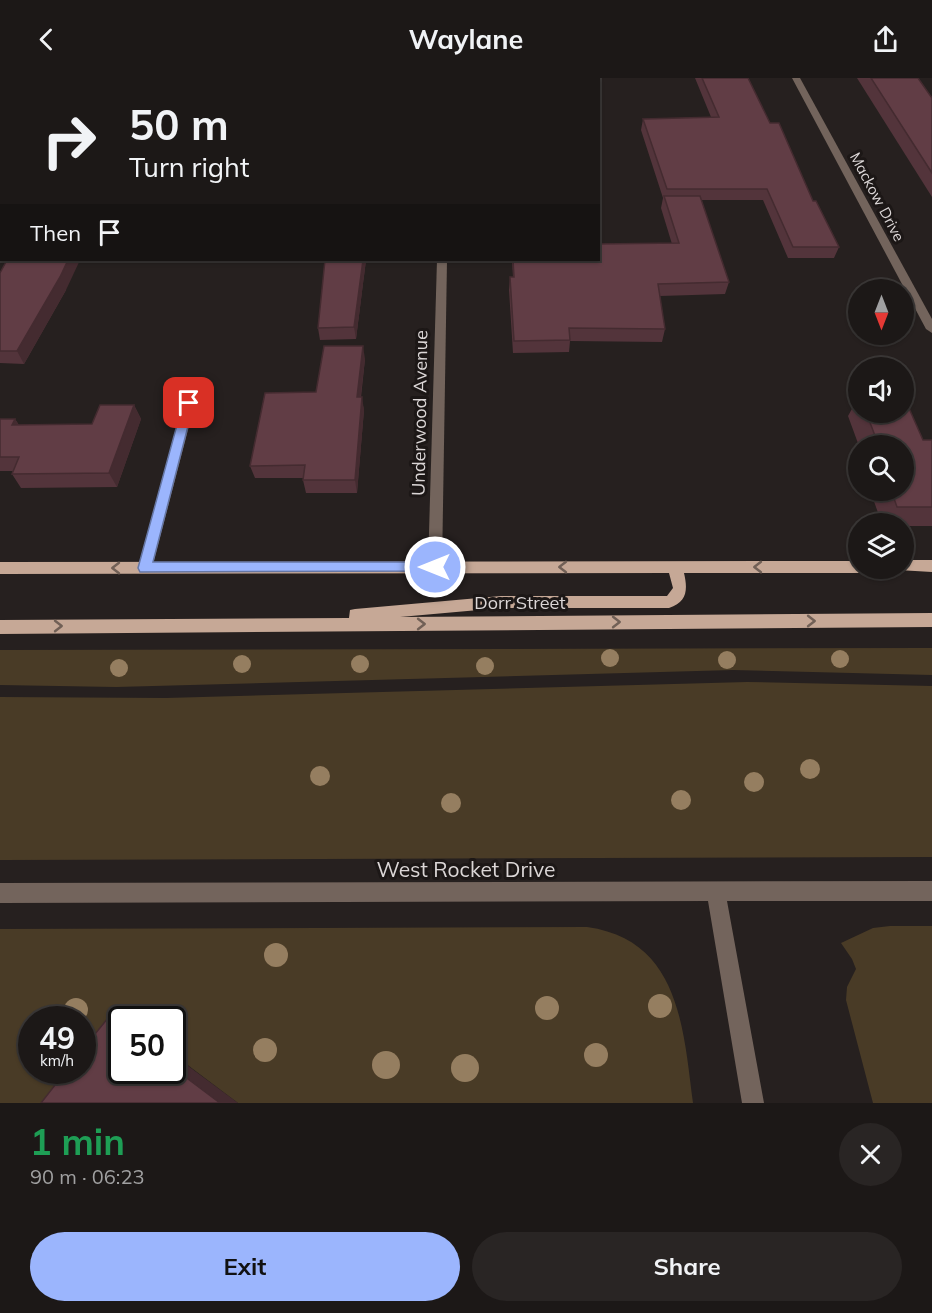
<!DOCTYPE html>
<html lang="en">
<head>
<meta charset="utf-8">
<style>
	:root { --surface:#1c1817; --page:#292524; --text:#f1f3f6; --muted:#a0a0a1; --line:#3a3736; --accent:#9bb5fd }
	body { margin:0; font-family:Mulish,sans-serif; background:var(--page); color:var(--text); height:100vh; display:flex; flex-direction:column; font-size:22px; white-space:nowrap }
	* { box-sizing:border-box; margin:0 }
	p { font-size:20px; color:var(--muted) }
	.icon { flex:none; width:33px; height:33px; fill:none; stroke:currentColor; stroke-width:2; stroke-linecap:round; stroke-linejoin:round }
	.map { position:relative; height:1025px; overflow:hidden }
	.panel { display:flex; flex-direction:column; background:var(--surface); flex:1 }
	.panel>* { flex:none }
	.banner { position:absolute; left:0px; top:0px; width:600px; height:183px; box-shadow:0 2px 4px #0004,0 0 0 2px var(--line); background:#1c1817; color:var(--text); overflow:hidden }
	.needle { width:39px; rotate:180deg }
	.controls { position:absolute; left:848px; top:201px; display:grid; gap:12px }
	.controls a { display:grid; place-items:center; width:66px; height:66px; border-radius:50%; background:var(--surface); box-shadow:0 2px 4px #0004,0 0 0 2px var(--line); font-size:30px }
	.speed { position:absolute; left:18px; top:928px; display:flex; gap:12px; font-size:30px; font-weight:700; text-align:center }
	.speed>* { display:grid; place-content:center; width:78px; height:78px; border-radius:50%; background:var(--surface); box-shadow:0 2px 4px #0004,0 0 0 2px var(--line); line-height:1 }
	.speed small { font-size:15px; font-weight:400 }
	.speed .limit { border:3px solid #111; border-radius:9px; background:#fff; color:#111 }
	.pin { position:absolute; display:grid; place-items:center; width:51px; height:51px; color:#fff; margin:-26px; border-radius:12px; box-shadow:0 3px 9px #0006 }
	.me { position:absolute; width:66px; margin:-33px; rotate:270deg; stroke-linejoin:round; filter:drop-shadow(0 0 4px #0008) }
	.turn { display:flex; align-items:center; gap:21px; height:126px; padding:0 30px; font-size:27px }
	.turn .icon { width:78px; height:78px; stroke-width:2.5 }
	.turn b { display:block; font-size:42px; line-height:51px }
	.then { display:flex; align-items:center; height:57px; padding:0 30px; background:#0003; gap:12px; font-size:22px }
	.round { display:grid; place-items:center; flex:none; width:63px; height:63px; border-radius:32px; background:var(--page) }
	.overview { display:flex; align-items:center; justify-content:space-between; height:102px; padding:0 30px }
	h1 { font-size:36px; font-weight:700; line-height:45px; color:#1e9e55 }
	.primary-button { display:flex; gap:12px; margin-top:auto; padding:12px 30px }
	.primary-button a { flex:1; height:69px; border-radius:36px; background:var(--accent); color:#111; font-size:24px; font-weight:700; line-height:69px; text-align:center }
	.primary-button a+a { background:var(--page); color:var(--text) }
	header { display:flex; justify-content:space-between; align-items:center; height:78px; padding:0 30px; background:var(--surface); font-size:27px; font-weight:700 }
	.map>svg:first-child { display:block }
	.green { fill:#493b26; fill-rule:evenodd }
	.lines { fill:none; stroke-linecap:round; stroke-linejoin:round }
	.minor { fill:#73645c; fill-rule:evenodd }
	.major { fill:#c6a896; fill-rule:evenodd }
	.tree { fill:#957e60 }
	.wall { fill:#53343b }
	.shaded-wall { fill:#442b30 }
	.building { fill:#613d45; stroke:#442b30; stroke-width:1.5 }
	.oneway { stroke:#716056 }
	.route { fill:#9bb5fd; stroke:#6576a4; stroke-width:1.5 }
	.labels { text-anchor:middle; stroke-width:6; stroke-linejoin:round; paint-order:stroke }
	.far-street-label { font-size:15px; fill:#dbd6d6; stroke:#1c1716 }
	.street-label { font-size:18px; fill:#dbd6d6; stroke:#1c1716 }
	.near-street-label { font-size:21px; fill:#dbd6d6; stroke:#1c1716 }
</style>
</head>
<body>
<header><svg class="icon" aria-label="back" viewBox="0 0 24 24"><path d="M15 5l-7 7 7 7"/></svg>Waylane<svg class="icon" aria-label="share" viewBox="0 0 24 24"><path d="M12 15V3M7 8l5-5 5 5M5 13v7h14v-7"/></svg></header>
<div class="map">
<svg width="932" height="1025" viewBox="0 0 932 1025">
	<rect width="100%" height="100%" fill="#26201f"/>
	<g class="green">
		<polygon points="932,570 932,597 733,592 116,609 0,607 0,572"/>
		<polygon points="747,604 932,608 932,779 0,782 0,619 166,620"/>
		<polygon points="890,848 932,848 932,1025 873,1025 846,922 847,909 856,891 852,881 841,865 873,850"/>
		<path d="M587 849C680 862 683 950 693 1025H238L173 976 172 942H122L121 960 72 1025H0V851ZM32 942H82V993H32Z"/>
	</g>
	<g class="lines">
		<g class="minor">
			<polygon points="51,0 59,0 50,2"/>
			<rect x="442" y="0" width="8" height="2"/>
			<polygon points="792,0 800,0 932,241 932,255 926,251"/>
			<polygon points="2,77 2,84 0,85 0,78"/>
			<polygon points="437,182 447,182 442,489 440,493 430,493 428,489"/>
			<polygon points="189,321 195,325 152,490 150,494 140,494 138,490 183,325"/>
			<polygon points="932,803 932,823 727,823 764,1025 742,1025 708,823 0,825 0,805"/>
		</g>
		<g class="major">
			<polygon points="903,482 932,482 932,494 898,492 897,490 903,490"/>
			<path d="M858 483V490H865L858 495H684C688 512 687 524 669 530H501L400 539 932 535V549L0 556V542L349 540 350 532 355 531 501 518H667L673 510 669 495 0 496V484Z"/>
		</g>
	</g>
	<g class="tree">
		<circle cx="610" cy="580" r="9"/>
		<circle cx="840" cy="581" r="9"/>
		<circle cx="727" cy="582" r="9"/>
		<circle cx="242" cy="586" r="9"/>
		<circle cx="360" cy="586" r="9"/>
		<circle cx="485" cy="588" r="9"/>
		<circle cx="119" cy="590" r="9"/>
		<circle cx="810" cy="691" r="10"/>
		<circle cx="320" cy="698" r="10"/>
		<circle cx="754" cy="704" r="10"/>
		<circle cx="681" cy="722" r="10"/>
		<circle cx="451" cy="725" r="10"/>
		<circle cx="276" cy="877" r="12"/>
		<circle cx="660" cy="928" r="12"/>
		<circle cx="547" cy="930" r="12"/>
		<circle cx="76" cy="932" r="12"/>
		<circle cx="265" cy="972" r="12"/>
		<circle cx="596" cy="977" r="12"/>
		<circle cx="386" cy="987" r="14"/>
		<circle cx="465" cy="990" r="14"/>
	</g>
	<g class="wall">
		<polygon points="695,0 748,0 770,45 839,169 834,180 788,180 763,122 701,122 729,204 725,216 660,218 665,251 662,264 570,263 569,274 513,275 509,212 510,199 513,199 512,182 598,182 672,166 661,130 663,120 641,52 643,41 711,39"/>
		<polygon points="857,0 918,0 932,20 932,119"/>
		<polygon points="325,182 366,182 356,261 320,262 318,250"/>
		<polygon points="0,195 66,212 24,286 0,285"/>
		<polygon points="365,281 361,319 364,332 357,415 306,415 303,402 303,400 255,400 250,388 316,314"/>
		<polygon points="858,320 858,334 903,334 923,362 932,362 932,448 903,448 903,446 882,446 870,412 903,412 903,368 859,368 848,338"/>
		<polygon points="134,327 141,341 117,409 21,410 12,396 13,393 0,393 0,341 15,341 19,347 92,346"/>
	</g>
	<g class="shaded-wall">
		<polygon points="162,0 172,0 171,2 161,2"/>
		<polygon points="68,182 80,182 66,212 24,286 17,273"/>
		<polygon points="363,182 366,182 356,261 354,249"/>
		<polygon points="363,268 365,281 359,332 357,319"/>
		<polygon points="362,319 364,332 357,415 355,402"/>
		<polygon points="134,327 141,341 117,409 109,395"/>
		<polygon points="15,341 24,355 12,347"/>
		<polygon points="108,940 122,943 122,950"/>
		<polygon points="172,976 238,1025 220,1025 172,989"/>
	</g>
	<g class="building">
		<polygon points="116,0 162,0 161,2 115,2"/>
		<rect x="362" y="0" width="33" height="2"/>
		<polygon points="507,0 553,0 554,2 507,2"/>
		<polygon points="702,0 748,0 770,45 779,45 813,123 816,123 839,169 793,169 767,111 667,111 643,41 719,39"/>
		<polygon points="871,0 918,0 932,20 932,95"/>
		<polygon points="664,118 700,118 729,204 658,206 665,251 569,250 570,262 514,263 510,199 514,199 513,182 598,182 598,166 679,165"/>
		<polygon points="7,182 68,182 60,199 17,273 0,273 0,195"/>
		<polygon points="325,182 363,182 354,249 318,250"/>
		<polygon points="324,268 363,268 357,319 362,319 355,402 303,402 305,387 250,388 265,315 316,314"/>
		<polygon points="903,319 904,319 923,362 932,362 932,429 897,429 891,412 903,412 903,368 873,368 872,363 877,363 866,334 903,334"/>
		<polygon points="100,327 134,327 109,395 12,396 19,379 0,379 0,341 15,341 12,347 92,346"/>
		<polygon points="108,940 122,950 122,993 172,993 172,989 220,1025 41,1025 66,993 82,993 82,972"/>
	</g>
	<defs><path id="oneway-chevron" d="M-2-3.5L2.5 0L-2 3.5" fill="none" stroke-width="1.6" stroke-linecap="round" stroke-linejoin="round" transform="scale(1.5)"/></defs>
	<g class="oneway">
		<use href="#oneway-chevron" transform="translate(563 489) rotate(180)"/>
		<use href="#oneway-chevron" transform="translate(758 489) rotate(180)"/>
		<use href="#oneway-chevron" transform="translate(116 490) rotate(180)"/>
		<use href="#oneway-chevron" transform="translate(811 543)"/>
		<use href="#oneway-chevron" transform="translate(616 544)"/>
		<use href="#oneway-chevron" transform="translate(421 546)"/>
		<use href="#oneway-chevron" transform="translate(58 548)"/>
	</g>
	<polygon class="route" points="189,321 194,325 153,484 435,484 439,485 441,489 439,493 140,494 138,490 183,325"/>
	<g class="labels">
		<g class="far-street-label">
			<text transform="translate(877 119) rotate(62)" y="5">Mackow Drive</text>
		</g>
		<g class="street-label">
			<text transform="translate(420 335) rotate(-89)" y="6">Underwood Avenue</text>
			<text x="520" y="531">Dorr Street</text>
		</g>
		<g class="near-street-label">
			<text x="466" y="799">West Rocket Drive</text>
		</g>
	</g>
</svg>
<div class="controls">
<a><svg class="needle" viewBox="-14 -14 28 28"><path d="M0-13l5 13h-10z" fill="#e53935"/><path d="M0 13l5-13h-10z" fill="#a0a0a1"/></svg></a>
<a><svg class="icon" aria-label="sound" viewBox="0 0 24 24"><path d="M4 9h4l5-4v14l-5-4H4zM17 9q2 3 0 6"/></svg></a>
<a><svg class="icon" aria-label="search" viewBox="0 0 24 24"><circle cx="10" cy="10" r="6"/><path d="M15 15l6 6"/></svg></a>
<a><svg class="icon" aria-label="layers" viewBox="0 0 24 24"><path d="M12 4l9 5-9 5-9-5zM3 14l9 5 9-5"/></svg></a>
</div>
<div class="speed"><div>49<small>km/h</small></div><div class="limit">50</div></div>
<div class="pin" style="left:189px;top:325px;background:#d93025"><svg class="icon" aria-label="arrive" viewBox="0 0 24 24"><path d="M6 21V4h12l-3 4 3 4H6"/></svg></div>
<svg class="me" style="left:435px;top:489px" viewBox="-20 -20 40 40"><circle r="17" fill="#9bb5fd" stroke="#fff" stroke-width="3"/><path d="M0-11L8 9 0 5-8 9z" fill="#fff"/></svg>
<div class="banner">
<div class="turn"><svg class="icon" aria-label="right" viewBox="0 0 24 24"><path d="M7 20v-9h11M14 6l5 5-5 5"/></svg><div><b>50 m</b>Turn right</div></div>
<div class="then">Then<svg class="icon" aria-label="arrive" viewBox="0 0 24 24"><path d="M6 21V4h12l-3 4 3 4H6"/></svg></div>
</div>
</div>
<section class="panel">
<div class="overview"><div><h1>1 min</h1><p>90 m · 06:23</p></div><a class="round"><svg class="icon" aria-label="close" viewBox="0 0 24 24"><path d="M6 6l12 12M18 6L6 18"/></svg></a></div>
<div class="primary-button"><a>Exit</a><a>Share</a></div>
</section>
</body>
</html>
